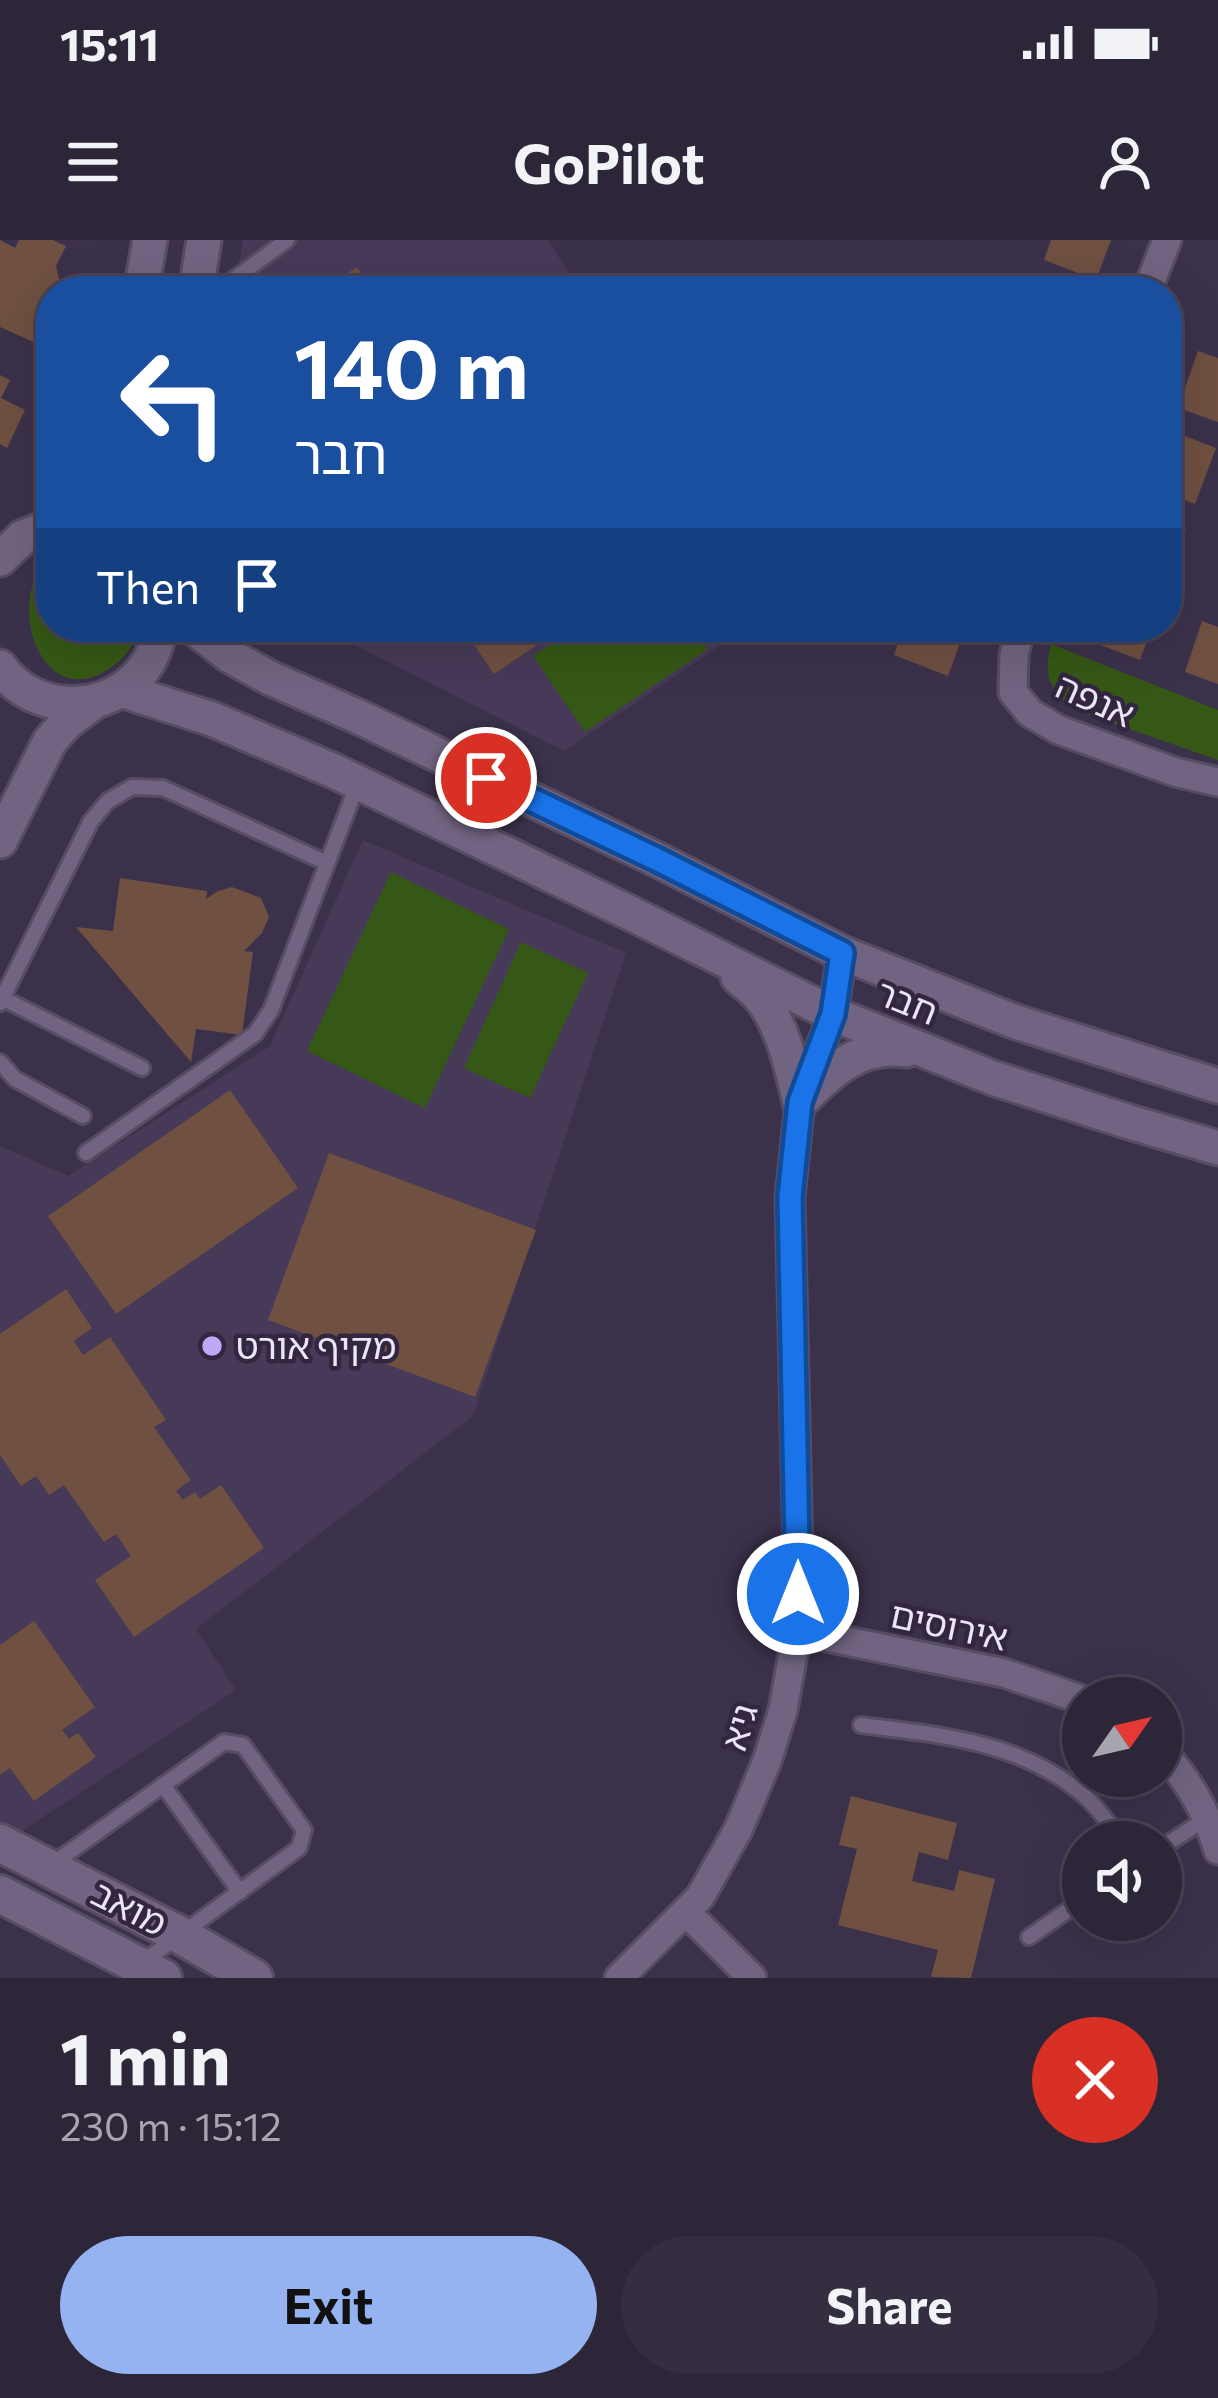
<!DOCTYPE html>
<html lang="en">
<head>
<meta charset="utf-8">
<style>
	:root { --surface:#2d2538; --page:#352d40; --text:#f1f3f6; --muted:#a7a5ae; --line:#484253; --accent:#95b2f1 }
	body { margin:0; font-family:Commissioner,"Noto Sans Hebrew",sans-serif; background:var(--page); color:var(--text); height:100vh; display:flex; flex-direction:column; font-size:45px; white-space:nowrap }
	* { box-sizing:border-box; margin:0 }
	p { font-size:39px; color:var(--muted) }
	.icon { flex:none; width:66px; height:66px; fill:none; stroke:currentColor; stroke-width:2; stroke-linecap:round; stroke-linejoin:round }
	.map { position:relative; height:1738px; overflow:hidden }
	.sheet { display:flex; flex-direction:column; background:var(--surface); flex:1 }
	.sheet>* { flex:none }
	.hud { position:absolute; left:36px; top:36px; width:1146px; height:366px; border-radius:48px; box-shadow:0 12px 48px #0002,0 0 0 3px var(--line); background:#1a4fa0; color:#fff; overflow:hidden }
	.needle { width:78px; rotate:56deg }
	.buttons { position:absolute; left:1062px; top:1437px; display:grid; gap:24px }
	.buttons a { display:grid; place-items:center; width:120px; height:120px; border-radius:50%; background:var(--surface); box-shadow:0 12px 48px #0002,0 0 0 3px var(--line); font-size:60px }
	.pin { position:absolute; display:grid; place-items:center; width:102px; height:102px; color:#fff; margin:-51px; border:6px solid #fff; border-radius:50%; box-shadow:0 3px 12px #0007 }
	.me { position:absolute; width:132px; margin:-66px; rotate:0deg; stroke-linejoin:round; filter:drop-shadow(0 0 9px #0008) }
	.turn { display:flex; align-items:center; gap:42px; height:252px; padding:0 60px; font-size:54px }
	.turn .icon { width:156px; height:156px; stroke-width:2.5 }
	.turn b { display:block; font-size:84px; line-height:102px }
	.then { display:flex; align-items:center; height:114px; padding:0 60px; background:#0003; gap:24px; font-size:45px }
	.round { display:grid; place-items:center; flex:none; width:126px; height:126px; border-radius:63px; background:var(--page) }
	.overview { display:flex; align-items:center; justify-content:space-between; height:204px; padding:0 60px }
	h1 { font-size:72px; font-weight:700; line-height:90px }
	.button { display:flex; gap:24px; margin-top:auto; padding:24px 60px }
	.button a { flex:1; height:138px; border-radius:72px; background:var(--accent); color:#111; font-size:48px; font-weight:700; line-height:138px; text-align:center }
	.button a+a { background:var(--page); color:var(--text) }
	.status { display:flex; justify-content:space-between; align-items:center; height:84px; padding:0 60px; background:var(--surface); direction:ltr }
	.status svg { height:33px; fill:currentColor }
	header { display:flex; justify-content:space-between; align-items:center; height:156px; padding:0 60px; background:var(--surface); font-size:54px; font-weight:700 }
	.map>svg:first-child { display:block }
	.built { fill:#473a59 }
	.green { fill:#365816 }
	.building { fill:#6f5041 }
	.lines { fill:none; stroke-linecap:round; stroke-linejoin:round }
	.service-casing { stroke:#574d63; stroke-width:20 }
	.minor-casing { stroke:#574d63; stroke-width:33 }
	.tertiary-casing { stroke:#574d63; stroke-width:39 }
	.secondary-casing { stroke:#574d63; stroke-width:42 }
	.service { stroke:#716482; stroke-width:14 }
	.minor { stroke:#716482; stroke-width:27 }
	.tertiary { stroke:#716482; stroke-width:33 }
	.secondary { stroke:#716482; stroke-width:36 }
	.route-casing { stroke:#114b97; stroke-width:30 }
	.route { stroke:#1a73e8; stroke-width:21 }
	.poi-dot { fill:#bda9f5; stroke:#322640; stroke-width:4.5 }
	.labels { text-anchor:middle; stroke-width:9; stroke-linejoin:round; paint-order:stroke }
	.street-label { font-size:36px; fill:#ece5f6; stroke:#322640 }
	.poi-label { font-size:36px; fill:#ece5f6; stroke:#322640; text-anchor:start }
</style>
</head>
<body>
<div class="status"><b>15:11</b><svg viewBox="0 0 49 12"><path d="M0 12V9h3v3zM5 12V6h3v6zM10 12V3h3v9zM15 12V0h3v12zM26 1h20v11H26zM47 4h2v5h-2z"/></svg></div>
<header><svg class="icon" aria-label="menu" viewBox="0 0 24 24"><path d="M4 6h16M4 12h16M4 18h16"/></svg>GoPilot<svg class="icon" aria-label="person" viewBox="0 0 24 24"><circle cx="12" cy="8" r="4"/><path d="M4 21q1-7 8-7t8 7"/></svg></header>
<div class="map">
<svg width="1218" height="1738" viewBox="0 0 1218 1738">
	<rect width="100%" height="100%" fill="#3c314b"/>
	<g class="built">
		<polygon points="243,0 548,0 580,51 234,51"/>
		<polygon points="319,387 733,387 737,394 564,511"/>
		<polygon points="363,600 626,713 473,1176 196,1389 236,1450 22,1591 0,1581 0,906 68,936 270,806"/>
	</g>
	<g class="green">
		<path d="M51 311V387H139C135 403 127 416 114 425 46 479 0 367 51 311Z"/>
		<polygon points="576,387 692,387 708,409 585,492 533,416"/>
		<path d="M1051 404 1218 470V520L1075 470C1049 446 1043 439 1051 404Z"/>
		<polygon points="391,632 509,689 425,868 307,811"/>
		<polygon points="521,702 588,733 530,858 464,828"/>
	</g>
	<g class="building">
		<polygon points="0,0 15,8 19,0 53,0 66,6 56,26 62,51 51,51 51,87 47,85 38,104 0,87"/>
		<polygon points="1051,0 1111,0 1096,40 1044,20"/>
		<polygon points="357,27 373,51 329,51 327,47"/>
		<polygon points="1198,111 1218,118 1218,182 1178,168"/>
		<polygon points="0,135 10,140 1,158 25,170 7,208 0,204"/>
		<polygon points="1169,190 1216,208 1195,264 1167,253"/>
		<polygon points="1167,282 1186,289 1167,339"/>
		<polygon points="1202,381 1218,387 1218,444 1185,432"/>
		<polygon points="462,387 564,387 494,434"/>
		<polygon points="904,387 966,387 948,436 894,415"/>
		<polygon points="1096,387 1152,387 1140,420 1090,401"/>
		<polygon points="120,638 207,651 206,659 218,651 232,647 261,658 269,677 262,693 244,711 253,712 242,795 196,789 191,822 76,687 113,691"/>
		<polygon points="230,850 298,948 116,1074 48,976"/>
		<polygon points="329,913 536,990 475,1157 268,1080"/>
		<polygon points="66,1049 92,1088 74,1101 83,1115 110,1097 166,1180 154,1187 191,1240 176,1251 183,1260 195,1252 200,1259 221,1245 264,1308 134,1397 95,1340 131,1316 116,1294 104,1302 64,1245 49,1255 36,1236 21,1246 0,1215 0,1094"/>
		<polygon points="34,1381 95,1467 62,1490 69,1499 78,1493 96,1517 34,1561 10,1528 0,1535 0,1405"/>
		<polygon points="851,1556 957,1583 948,1620 919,1612 912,1641 954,1651 959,1630 995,1639 971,1738 931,1737 938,1710 838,1685 857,1609 839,1605"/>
	</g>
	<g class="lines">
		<defs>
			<g id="service">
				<polyline points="218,51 287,0"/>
				<polyline points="2,758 142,828"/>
				<polyline points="0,763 91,581 108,561 132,547 163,548 327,623"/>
				<polyline points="0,822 15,839 83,876"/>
				<polyline points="86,913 255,794 271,770 358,543"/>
				<path d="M861 1485C942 1495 1025 1502 1088 1559 1101 1572 1112 1588 1124 1602"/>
				<polyline points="163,1545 240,1652"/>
				<polyline points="1161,1608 1207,1578"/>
				<polyline points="51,1625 224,1502 243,1505 304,1590 299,1608 143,1722"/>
				<polyline points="1029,1697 1083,1660"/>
			</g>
			<g id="minor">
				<polyline points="1147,51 1167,0"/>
				<polyline points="1021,387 1014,415 1013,452 1030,473 1059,490 1175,532 1218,542"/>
				<polyline points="797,1391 1004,1433 1083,1460"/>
				<path d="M1161 1510C1189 1541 1206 1570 1218 1610"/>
				<polyline points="686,1672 752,1738"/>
				<polyline points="619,1738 700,1657 738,1590 767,1521 783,1470 797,1391 798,1317 790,957 800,862 833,774 842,713"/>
			</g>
			<g id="tertiary">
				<polyline points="141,51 150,0"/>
				<polyline points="196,51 204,0"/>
				<polyline points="0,319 23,297 51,286"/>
				<polyline points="193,387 230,416 270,438 359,477 656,619 842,713 1013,781 1218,846"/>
				<path d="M0 427C33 474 106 476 142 431 153 418 157 403 161 387"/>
				<polyline points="121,450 212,479 334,531 630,673 833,774 993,838 1126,881 1218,908"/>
				<polyline points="0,601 50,501 67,482 94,462"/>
				<path d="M738 737C745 744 755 750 761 758 783 786 792 828 800 862"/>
				<path d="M800 862C831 831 860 803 906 810"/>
			</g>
			<g id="secondary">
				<polyline points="0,1603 180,1695 254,1738"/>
				<polyline points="0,1654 163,1738"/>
			</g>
		</defs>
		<use href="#service" class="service-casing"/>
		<use href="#minor" class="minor-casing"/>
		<use href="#tertiary" class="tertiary-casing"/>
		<use href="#secondary" class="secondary-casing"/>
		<use href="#service" class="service"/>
		<use href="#minor" class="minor"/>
		<use href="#tertiary" class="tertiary"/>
		<use href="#secondary" class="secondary"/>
	</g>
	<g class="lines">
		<defs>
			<polyline id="route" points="486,538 656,619 842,713 833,774 800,862 790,957 798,1354"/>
		</defs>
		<use href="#route" class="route-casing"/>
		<use href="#route" class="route"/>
	</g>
	<circle class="poi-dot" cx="212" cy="1106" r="12"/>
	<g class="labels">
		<g class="street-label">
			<text transform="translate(1095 460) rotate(24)" y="13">אנפה</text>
			<text transform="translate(907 762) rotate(22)" y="13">חבר</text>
			<text transform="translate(949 1386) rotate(12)" y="13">אירוסים</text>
			<text transform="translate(739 1487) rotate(-73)" y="13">גיא</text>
			<text transform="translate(129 1668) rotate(27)" y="13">מואב</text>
		</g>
		<g class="poi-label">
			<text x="236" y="1119">מקיף אורט</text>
		</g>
	</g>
</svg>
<div class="buttons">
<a><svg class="needle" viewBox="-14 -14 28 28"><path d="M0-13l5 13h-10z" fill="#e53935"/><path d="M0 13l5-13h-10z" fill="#a7a5ae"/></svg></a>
<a><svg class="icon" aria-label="sound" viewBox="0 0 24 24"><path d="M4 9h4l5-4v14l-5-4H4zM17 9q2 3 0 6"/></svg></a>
</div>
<div class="pin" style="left:486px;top:538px;background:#d93025"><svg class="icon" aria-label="arrive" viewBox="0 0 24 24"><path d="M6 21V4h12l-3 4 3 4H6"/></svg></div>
<svg class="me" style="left:798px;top:1354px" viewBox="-20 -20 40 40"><circle r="17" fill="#1a73e8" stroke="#fff" stroke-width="3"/><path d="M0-11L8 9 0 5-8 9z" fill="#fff"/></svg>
<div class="hud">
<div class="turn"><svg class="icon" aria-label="left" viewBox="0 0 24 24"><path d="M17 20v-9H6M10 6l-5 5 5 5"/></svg><div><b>140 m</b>חבר</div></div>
<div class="then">Then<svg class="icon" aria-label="arrive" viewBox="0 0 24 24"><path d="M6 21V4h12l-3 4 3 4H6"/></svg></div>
</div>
</div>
<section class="sheet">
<div class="overview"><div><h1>1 min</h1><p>230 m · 15:12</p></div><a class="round" style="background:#d93025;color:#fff"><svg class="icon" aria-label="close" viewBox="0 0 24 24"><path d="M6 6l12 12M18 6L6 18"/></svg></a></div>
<div class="button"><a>Exit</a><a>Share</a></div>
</section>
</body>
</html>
